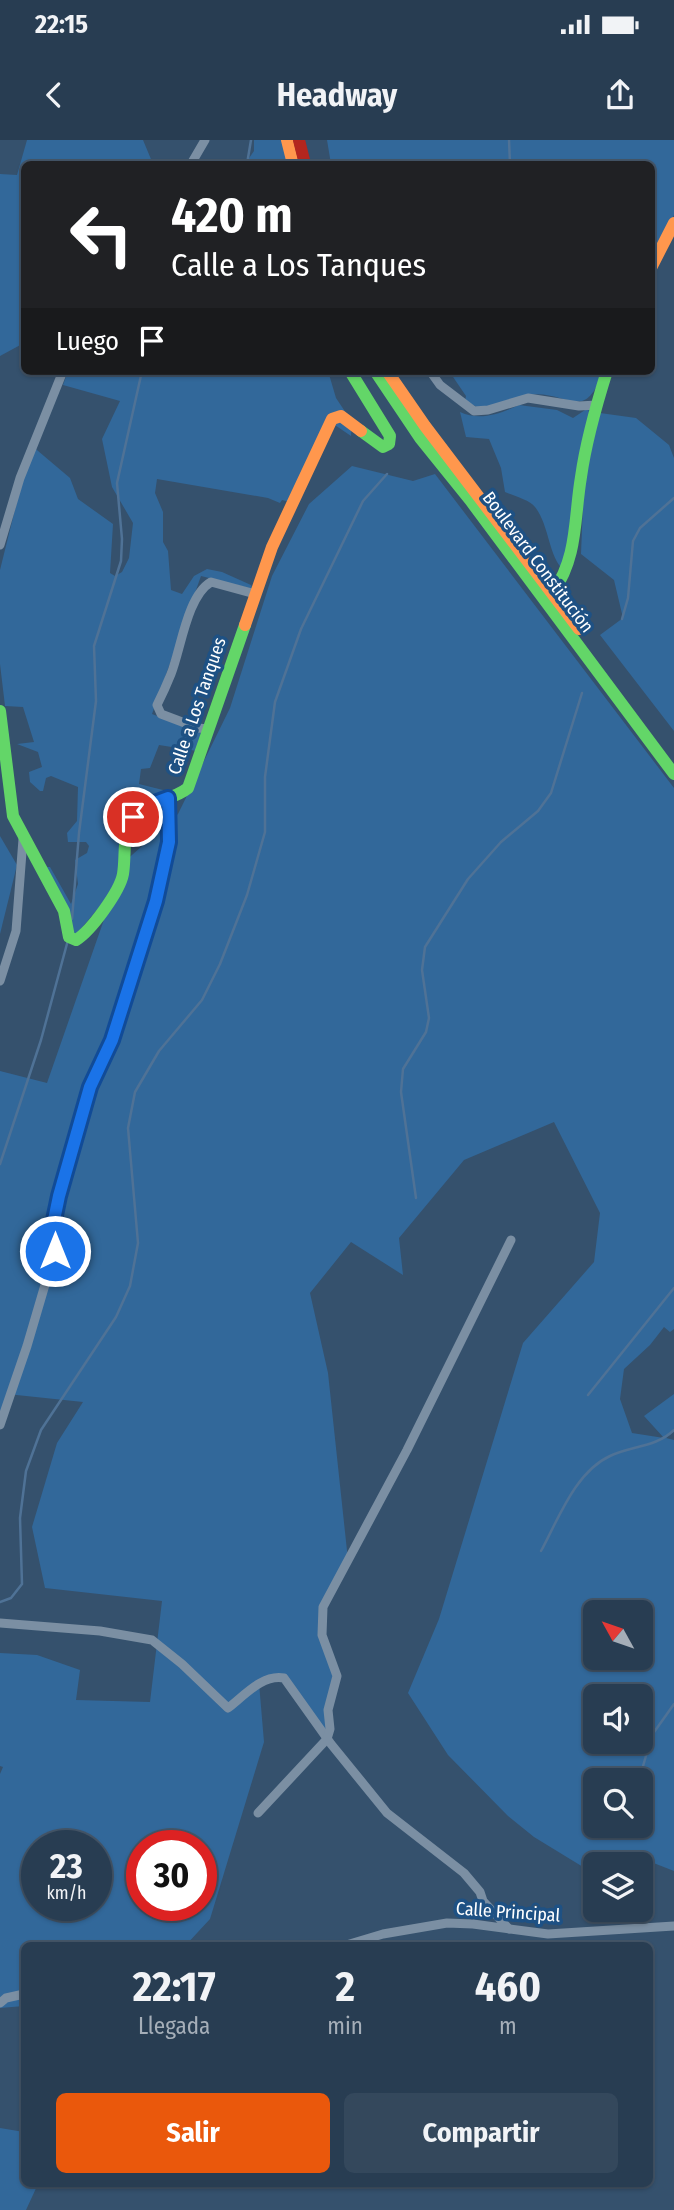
<!DOCTYPE html>
<html lang="es">
<head>
<meta charset="utf-8">
<style>
	:root { --surface:#283d52; --page:#34485c; --text:#f1f3f6; --muted:#a5aeb8; --line:#445669; --accent:#ea580c }
	body { margin:0; font-family:"Fira Sans Condensed",sans-serif; background:var(--page); color:var(--text); height:100vh; display:flex; flex-direction:column; font-size:26px; white-space:nowrap }
	* { box-sizing:border-box; margin:0 }
	p { font-size:23px; color:var(--muted) }
	.icon { flex:none; width:38px; height:38px; fill:none; stroke:currentColor; stroke-width:2; stroke-linecap:round; stroke-linejoin:round }
	.map { position:relative; flex:1; overflow:hidden }
	.sheet { position:absolute; left:21px; top:1802px; width:632px; height:245px; display:flex; flex-direction:column; background:var(--surface); border-radius:10px; box-shadow:0 2px 5px #0004,0 0 0 2px var(--line) }
	.sheet>* { flex:none }
	.banner { position:absolute; left:21px; top:21px; width:634px; height:214px; border-radius:10px; box-shadow:0 2px 5px #0004,0 0 0 2px var(--line); background:#202124; color:#fff; overflow:hidden }
	.needle { width:46px; rotate:310deg }
	.fabs { position:absolute; left:583px; top:1460px; display:grid; gap:14px }
	.fabs a { display:grid; place-items:center; width:70px; height:70px; border-radius:10px; background:var(--surface); box-shadow:0 2px 5px #0004,0 0 0 2px var(--line); font-size:35px }
	.speed { position:absolute; left:21px; top:1690px; display:flex; gap:14px; font-size:35px; font-weight:700; text-align:center }
	.speed>* { display:grid; place-content:center; width:91px; height:91px; border-radius:50%; background:var(--surface); box-shadow:0 2px 5px #0004,0 0 0 2px var(--line); line-height:1 }
	.speed small { font-size:18px; font-weight:400 }
	.speed .limit { border:10px solid #d22; background:#fff; color:#111 }
	.pin { position:absolute; display:grid; place-items:center; width:60px; height:60px; color:#fff; margin:-30px; border:4px solid #fff; border-radius:50%; box-shadow:0 2px 7px #0007 }
	.me { position:absolute; width:77px; margin:-38px; rotate:0deg; stroke-linejoin:round; filter:drop-shadow(0 0 5px #0008) }
	.turn { display:flex; align-items:center; gap:24px; height:147px; padding:0 35px; font-size:32px }
	.turn .icon { width:91px; height:91px; stroke-width:2.5 }
	.turn b { display:block; font-size:49px; line-height:60px }
	.then { display:flex; align-items:center; height:66px; padding:0 35px; background:#0003; gap:14px; font-size:26px }
	.eta { display:flex; justify-content:space-evenly; align-items:center; height:119px; text-align:center }
	.eta b { font-size:42px; font-weight:700; line-height:49px }
	.action { display:flex; gap:14px; margin-top:auto; padding:14px 35px }
	.action a { flex:1; height:80px; border-radius:10px; background:var(--accent); color:#fff; font-size:28px; font-weight:700; line-height:80px; text-align:center }
	.action a+a { background:var(--page); color:var(--text) }
	.status { display:flex; justify-content:space-between; align-items:center; height:49px; padding:0 35px; background:var(--surface); direction:ltr }
	.status svg { height:19px; fill:currentColor }
	header { display:flex; justify-content:space-between; align-items:center; height:91px; padding:0 35px; background:var(--surface); font-size:32px; font-weight:700 }
	.map>svg:first-child { display:block }
	.green { fill:#32689a; fill-rule:evenodd }
	.lines { fill:none; stroke-linecap:round; stroke-linejoin:round }
	.stream { stroke:#4f7296; stroke-width:2.5 }
	.street { stroke:#7b8fa3; stroke-width:9 }
	.fast { stroke:#63d668; stroke-width:12 }
	.slow { stroke:#ff974d; stroke-width:12 }
	.jam { stroke:#b3261e; stroke-width:12 }
	.route-casing { stroke:#114b97; stroke-width:18 }
	.route { stroke:#1a73e8; stroke-width:12 }
	.labels { text-anchor:middle; stroke-width:7; stroke-linejoin:round; paint-order:stroke }
	.street-label { font-size:18px; fill:#fff; stroke:#1e5184 }
</style>
</head>
<body>
<div class="status"><b>22:15</b><svg viewBox="0 0 49 12"><path d="M0 12V9h3v3zM5 12V6h3v6zM10 12V3h3v9zM15 12V0h3v12zM26 1h20v11H26zM47 4h2v5h-2z"/></svg></div>
<header><svg class="icon" aria-label="back" viewBox="0 0 24 24"><path d="M15 5l-7 7 7 7"/></svg>Headway<svg class="icon" aria-label="share" viewBox="0 0 24 24"><path d="M12 15V3M7 8l5-5 5 5M5 13v7h14v-7"/></svg></header>
<div class="map">
<svg width="674" height="2070" viewBox="0 0 674 2070">
	<rect width="100%" height="100%" fill="#35516d"/>
	<g class="green">
		<polygon points="27,0 143,0 153,24 24,24 24,203 0,216 0,34 17,35"/>
		<polygon points="254,0 282,0 291,24 245,24 254,11"/>
		<polygon points="327,0 674,0 674,75 651,121 651,24 331,24"/>
		<path d="M68 231H328L336 258 352 282 351 296 329 281 290 362 282 360 280 363 268 358 157 339 155 353 163 372V402L168 411 171 450 182 454 194 436 207 429 222 432 251 445 253 449 201 436 152 574 201 593 197 611 159 605 150 628 141 629 139 644 163 650 166 654 136 667 123 723 178 674 230 568 272 436 309 364 352 326 413 341 435 334 674 648V1189L670 1192 664 1187 650 1205 624 1229 620 1259 632 1293 664 1298 644 1276 674 1254V1290L666 1298 674 1300V1731L651 1722 595 1724V1729L588 1730 534 1697 508 1676 448 1615 408 1553 439 1479 523 1203 594 1122 600 1073 554 982 464 1020 399 1098 403 1135 351 1102 310 1153 328 1233 348 1420 320 1484 337 1536 327 1599 284 1538 259 1543 264 1602 210 1779 185 1806H24V1866L0 1868V1634L3 1627 0 1626V1513L37 1515 80 1530 76 1560 150 1562 162 1461 45 1448 32 1387 57 1303 83 1262 7 1254 0 1280V931L47 943 115 748 75 796 46 727H50L71 764 78 744 75 720 87 713 89 706 86 702H68L67 693 77 681 78 647 51 636 46 638 43 651H40L30 642 29 632 42 627 38 612 17 604 34 602 23 567 5 566 0 524V430L31 305 70 338 78 359 113 384 110 433 115 436 122 432 129 418 133 383 112 347 102 299 120 261 63 245ZM595 1472H640V1517H595ZM595 1556H640V1601H595ZM595 1640H640V1685H595ZM37 1706H96V1766H37ZM142 1706H201V1766H142Z"/>
		<path d="M449 231H603C584 286 567 249 528 255 512 258 496 264 481 269L465 261 466 256Z"/>
		<path d="M519 265 557 270 573 278 588 268 590 277 575 393 563 429C549 418 549 384 535 367 530 360 514 356 505 352L501 328 489 299 466 297 460 272C480 281 499 274 519 265Z"/>
		<polygon points="600,273 636,278 669,305 674,318 674,591 600,495 623,478 614,440 581,414 584,339"/>
		<polygon points="0,696 17,725 0,794"/>
		<polygon points="0,1988 24,1992 24,2044 38,2044 26,2070 0,2070"/>
	</g>
	<g class="lines">
		<g class="stream">
			<polyline points="509,0 510,24"/>
			<polyline points="247,24 251,0"/>
			<polyline points="622,479 628,458 633,401 640,388 674,358"/>
			<polyline points="72,779 79,693 96,561 94,506 121,421 122,399 117,343 142,231"/>
			<polyline points="0,1024 41,900 68,800"/>
			<polyline points="416,1058 401,952 403,929 426,892 429,878 422,830 425,807 468,739 501,702 538,671 551,653 582,553"/>
			<polyline points="588,1255 674,1148"/>
			<path d="M541 1411C558 1380 575 1332 610 1316 631 1306 657 1307 674 1290"/>
			<polyline points="0,1462 11,1458 22,1444 20,1378 26,1331 41,1290 116,1177 130,1146 138,1103 128,988 135,952 159,911 202,860 220,824 247,755 265,692 265,637 275,562 301,489 363,361 387,334"/>
			<polyline points="639,1640 652,1595 674,1564"/>
		</g>
		<g class="street">
			<polyline points="191,24 205,0"/>
			<polyline points="430,231 440,245 474,271 488,270 528,258 579,266 597,265"/>
			<polyline points="0,405 20,338 63,231"/>
			<path d="M208 589 198 588 161 574 157 565C162 555 167 544 171 534 181 509 187 456 211 442L255 454"/>
			<polyline points="0,841 16,791 23,699"/>
			<polyline points="0,1285 27,1206 52,1121 56,1068 90,947 112,900 156,761 169,702 168,658"/>
			<path d="M0 1483 100 1491 152 1500 182 1524 228 1568C244 1556 262 1534 284 1538L331 1604 387 1673 464 1733 480 1752 483 1761 509 1789"/>
			<polyline points="258,1673 327,1599 330,1589 328,1570 337,1536 322,1495 323,1467 407,1310 511,1100"/>
			<polyline points="343,1806 383,1794 447,1783 473,1784 548,1794 674,1786"/>
			<polyline points="0,1863 6,1858 24,1854"/>
		</g>
		<g class="fast">
			<polyline points="350,231 390,296 389,304 383,307 361,291"/>
			<polyline points="375,231 420,298 470,360 674,634"/>
			<path d="M553 452C578 417 574 378 581 337 586 301 596 266 607 231"/>
			<path d="M0 571 13 676 64 771 69 797 76 800C91 791 120 751 123 734 126 716 122 695 132 680 144 660 171 662 188 648L245 485"/>
		</g>
		<g class="slow">
			<polyline points="287,0 293,24"/>
			<polyline points="651,128 674,83"/>
			<polyline points="387,231 425,286 579,489"/>
			<polyline points="245,485 272,407 332,279 341,276 361,291"/>
		</g>
		<polyline class="jam" points="299,0 305,24"/>
	</g>
	<g class="lines">
		<defs>
			<polyline id="route" points="55,1111 54,1080 59,1056 90,947 112,900 156,761 169,702 168,658 144,667 133,677"/>
		</defs>
		<use href="#route" class="route-casing"/>
		<use href="#route" class="route"/>
	</g>
	<g class="labels">
		<g class="street-label">
			<text transform="translate(538 422) rotate(53)" y="6">Boulevard Constitución</text>
			<text transform="translate(197 566) rotate(-71)" y="6">Calle a Los Tanques</text>
			<text transform="translate(508 1772) rotate(4)" y="6">Calle Principal</text>
		</g>
	</g>
</svg>
<div class="fabs">
<a><svg class="needle" viewBox="-14 -14 28 28"><path d="M0-13l5 13h-10z" fill="#e53935"/><path d="M0 13l5-13h-10z" fill="#a5aeb8"/></svg></a>
<a><svg class="icon" aria-label="sound" viewBox="0 0 24 24"><path d="M4 9h4l5-4v14l-5-4H4zM17 9q2 3 0 6"/></svg></a>
<a><svg class="icon" aria-label="search" viewBox="0 0 24 24"><circle cx="10" cy="10" r="6"/><path d="M15 15l6 6"/></svg></a>
<a><svg class="icon" aria-label="layers" viewBox="0 0 24 24"><path d="M12 4l9 5-9 5-9-5zM3 14l9 5 9-5"/></svg></a>
</div>
<div class="speed"><div>23<small>km/h</small></div><div class="limit">30</div></div>
<div class="pin" style="left:133px;top:677px;background:#d93025"><svg class="icon" aria-label="arrive" viewBox="0 0 24 24"><path d="M6 21V4h12l-3 4 3 4H6"/></svg></div>
<svg class="me" style="left:55px;top:1111px" viewBox="-20 -20 40 40"><circle r="17" fill="#1a73e8" stroke="#fff" stroke-width="3"/><path d="M0-11L8 9 0 5-8 9z" fill="#fff"/></svg>
<div class="banner">
<div class="turn"><svg class="icon" aria-label="left" viewBox="0 0 24 24"><path d="M17 20v-9H6M10 6l-5 5 5 5"/></svg><div><b>420 m</b>Calle a Los Tanques</div></div>
<div class="then">Luego<svg class="icon" aria-label="arrive" viewBox="0 0 24 24"><path d="M6 21V4h12l-3 4 3 4H6"/></svg></div>
</div>
<section class="sheet">
<div class="eta">
<div><b>22:17</b><p>Llegada</p></div>
<div><b>2</b><p>min</p></div>
<div><b>460</b><p>m</p></div>
</div>
<div class="action"><a>Salir</a><a>Compartir</a></div>
</section>
</div>
</body>
</html>
